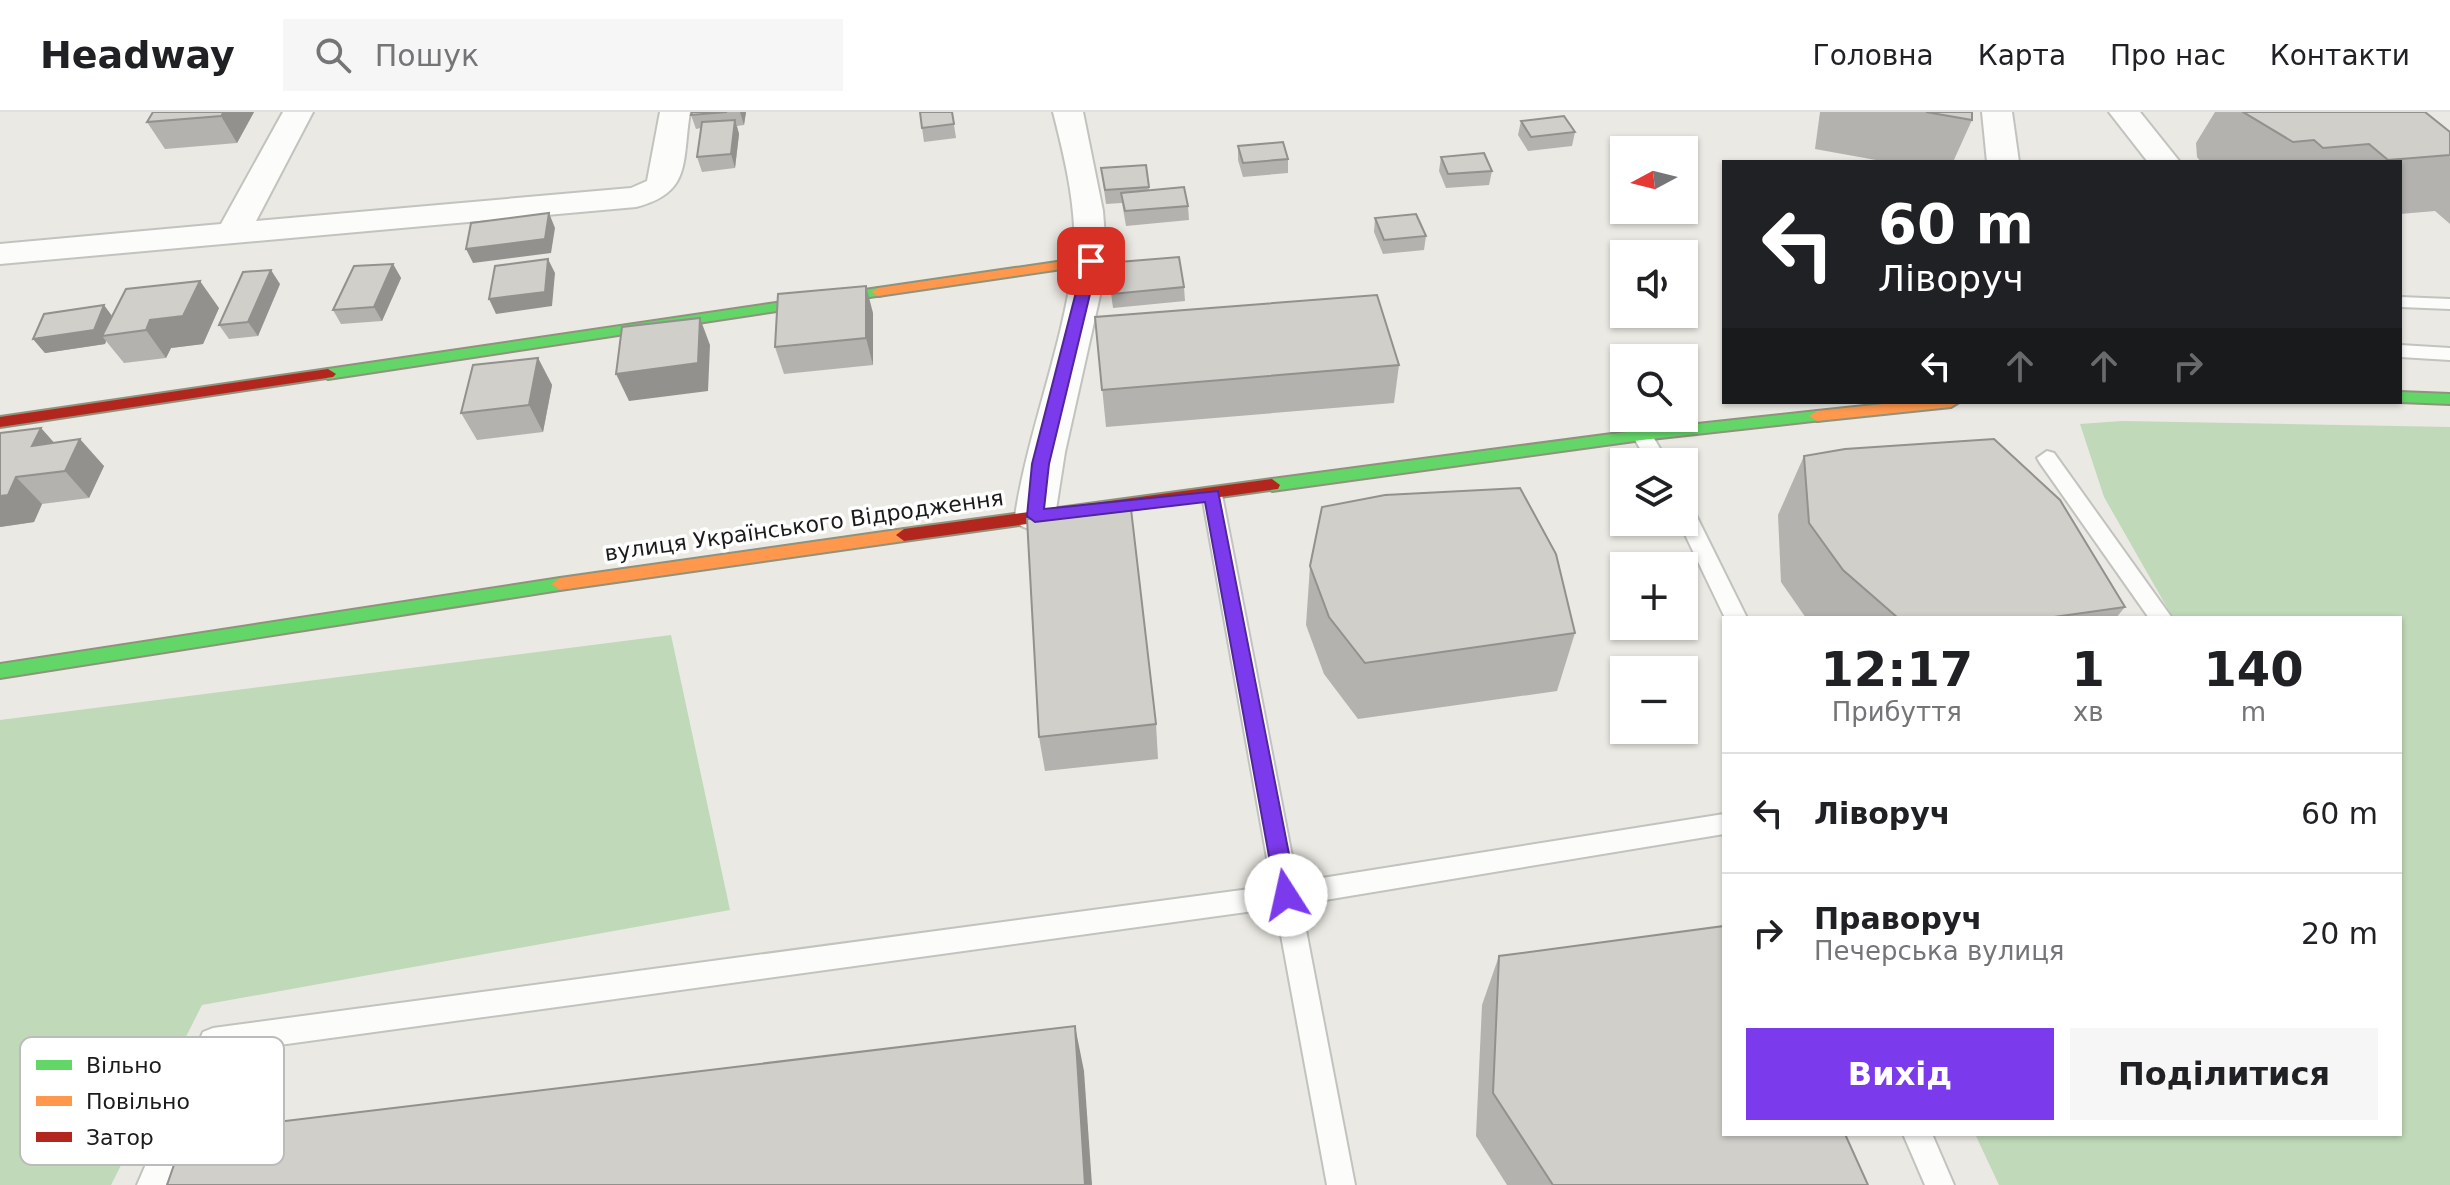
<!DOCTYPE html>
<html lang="uk">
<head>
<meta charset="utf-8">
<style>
	:root { --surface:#fff; --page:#f6f6f6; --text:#202124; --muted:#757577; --line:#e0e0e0; --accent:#7c3aed }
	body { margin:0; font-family:"DejaVu Sans",sans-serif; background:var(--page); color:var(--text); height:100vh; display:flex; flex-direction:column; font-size:30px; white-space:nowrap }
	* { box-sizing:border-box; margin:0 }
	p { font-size:26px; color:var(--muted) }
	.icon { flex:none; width:44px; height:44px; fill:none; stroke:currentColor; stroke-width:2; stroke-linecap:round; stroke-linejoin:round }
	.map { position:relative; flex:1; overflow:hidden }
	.sheet { position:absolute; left:1722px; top:504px; width:680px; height:520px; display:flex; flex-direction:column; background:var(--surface); border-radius:0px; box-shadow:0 2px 6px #0004 }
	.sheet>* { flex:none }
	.banner { position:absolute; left:1722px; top:48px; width:680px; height:244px; border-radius:0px; box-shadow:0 2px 6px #0004; background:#202124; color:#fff; overflow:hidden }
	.needle { width:52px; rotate:263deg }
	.fabs { position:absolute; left:1610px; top:24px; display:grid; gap:16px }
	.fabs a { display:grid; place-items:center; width:88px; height:88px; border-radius:0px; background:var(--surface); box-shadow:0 2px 6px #0004; font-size:40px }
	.pin { position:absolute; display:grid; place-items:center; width:68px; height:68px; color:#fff; margin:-34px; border-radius:16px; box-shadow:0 4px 12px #0006 }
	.me { position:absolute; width:88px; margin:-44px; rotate:350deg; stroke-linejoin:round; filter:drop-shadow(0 0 6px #0008) }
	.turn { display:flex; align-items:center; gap:28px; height:168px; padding:0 24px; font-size:36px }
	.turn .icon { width:104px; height:104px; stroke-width:2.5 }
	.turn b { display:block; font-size:56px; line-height:68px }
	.lanes { display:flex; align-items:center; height:76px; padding:0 24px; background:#0003; justify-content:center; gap:40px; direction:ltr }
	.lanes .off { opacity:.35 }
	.eta { display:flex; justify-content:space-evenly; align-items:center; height:136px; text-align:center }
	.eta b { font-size:48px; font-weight:600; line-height:56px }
	.cta { display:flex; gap:16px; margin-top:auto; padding:16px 24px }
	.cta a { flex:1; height:92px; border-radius:0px; background:var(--accent); color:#fff; font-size:32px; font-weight:600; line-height:92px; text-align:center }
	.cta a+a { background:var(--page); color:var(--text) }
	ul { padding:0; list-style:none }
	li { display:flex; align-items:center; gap:24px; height:120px; padding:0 24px; border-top:2px solid var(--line) }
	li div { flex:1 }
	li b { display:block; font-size:30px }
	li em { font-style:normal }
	header { display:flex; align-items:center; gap:48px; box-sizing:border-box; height:112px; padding:0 40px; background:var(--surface); border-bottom:2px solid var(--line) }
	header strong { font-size:38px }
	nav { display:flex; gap:44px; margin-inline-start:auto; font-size:28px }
	.search { width:560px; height:72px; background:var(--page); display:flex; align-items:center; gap:20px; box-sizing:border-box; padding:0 28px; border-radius:0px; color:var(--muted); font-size:30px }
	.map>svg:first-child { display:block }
	.forest { fill:#c0d9b8 }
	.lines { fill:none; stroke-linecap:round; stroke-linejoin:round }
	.lane-casing { stroke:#c2c2bf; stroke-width:4 }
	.street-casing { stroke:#c2c2bf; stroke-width:4 }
	.fast-casing { stroke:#8f937c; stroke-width:4 }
	.slow-casing { stroke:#8f937c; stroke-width:4 }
	.jam-casing { stroke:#8f937c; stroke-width:4 }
	.lane { fill:#fcfcfb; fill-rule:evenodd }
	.street { fill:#fcfcfb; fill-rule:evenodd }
	.fast { fill:#63d668; fill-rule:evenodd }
	.slow { fill:#ff974d; fill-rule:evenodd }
	.jam { fill:#b3261e; fill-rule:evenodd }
	.wall { fill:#b3b2ae }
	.shaded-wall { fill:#92918d }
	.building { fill:#d0cfca; stroke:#92918d; stroke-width:2 }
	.route { fill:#7c3aed; stroke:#51269a; stroke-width:2 }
	.labels { text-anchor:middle; stroke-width:7; stroke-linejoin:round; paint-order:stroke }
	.street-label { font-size:22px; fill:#1b1b1b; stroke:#fff }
	.key { fill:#fff; stroke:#bbb; stroke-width:2 }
	.key-label { font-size:22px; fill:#1b1b1b }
</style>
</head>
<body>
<header>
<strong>Headway</strong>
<div class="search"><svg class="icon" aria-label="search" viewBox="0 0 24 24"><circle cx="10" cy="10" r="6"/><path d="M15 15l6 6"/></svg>Пошук</div>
<nav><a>Головна</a><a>Карта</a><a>Про нас</a><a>Контакти</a></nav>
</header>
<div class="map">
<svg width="2450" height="1073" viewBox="0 0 2450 1073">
	<rect width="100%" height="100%" fill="#eae9e3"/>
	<g class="forest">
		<polygon points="2122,309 2450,315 2450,1073 1999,1073 1975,1022 2400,1022 2400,506 2173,506 2104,385 2080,312"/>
		<polygon points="671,523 730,798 202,893 111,1073 0,1073 0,608"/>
	</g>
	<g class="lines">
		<defs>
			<g id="lane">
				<polygon points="2400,185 2450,187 2450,197 2400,195"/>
				<polygon points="2400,233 2450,236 2450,248 2400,245"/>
				<polygon points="1642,316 1649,318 1668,350 1648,350 1632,323"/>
				<polygon points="2047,339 2054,341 2172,506 2149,506 2040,351 2037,346"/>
				<polygon points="1212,376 1222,383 1297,770 1724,702 1724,722 1301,792 1355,1073 1327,1073 1276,796 222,941 166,1073 137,1073 203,920 213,916 1272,774 1202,383"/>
				<polygon points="1684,392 1694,399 1747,506 1725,506 1679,410 1684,410"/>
				<polygon points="1903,1022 1932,1022 1954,1073 1925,1073"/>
			</g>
			<g id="street">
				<path d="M283 0H313L256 109 631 76 647 69 660 0H690C682 50 692 81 636 95L0 152V132L221 112Z"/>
				<path d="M1053 0H1083L1103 99 1107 152 1065 340 1055 404 1049 414 1035 419 1021 414 1015 404C1028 319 1062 237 1073 152 1079 104 1065 47 1053 0Z"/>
				<polygon points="1982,0 2012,0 2019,50 1987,50"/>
				<polygon points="2109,0 2140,0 2180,50 2148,50"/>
			</g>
			<g id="fast">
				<polygon points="878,176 885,180 883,183 328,267 320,262 328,257"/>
				<polygon points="2400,280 2450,282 2450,292 2400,290"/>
				<polygon points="1817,299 1825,304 1822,308 1642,328 1272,379 1264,373 1272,367 1642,318"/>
				<polygon points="560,466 569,472 560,478 0,566 0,552"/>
			</g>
			<g id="slow">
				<polygon points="1091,145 1096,146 1096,152 878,184 871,180 878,176"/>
				<polygon points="1902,290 1959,290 1951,295 1817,309 1809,304 1817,299"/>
				<polygon points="904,417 912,423 904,429 560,478 551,472 560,466"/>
			</g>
			<g id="jam">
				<polygon points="328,257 336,262 333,265 0,315 0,305"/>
				<polygon points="1272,367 1280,373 1278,377 904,429 896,423 904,417"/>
			</g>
		</defs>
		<use href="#lane" class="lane-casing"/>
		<use href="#street" class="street-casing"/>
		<use href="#fast" class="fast-casing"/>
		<use href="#slow" class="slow-casing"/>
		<use href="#jam" class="jam-casing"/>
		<use href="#lane" class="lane"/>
		<use href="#street" class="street"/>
		<use href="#fast" class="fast"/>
		<use href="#slow" class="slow"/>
		<use href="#jam" class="jam"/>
	</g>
	<g class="wall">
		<polygon points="254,0 237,31 165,37 147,10"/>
		<polygon points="692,0 746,0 744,13 737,14 739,22 735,56 702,60 697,45 701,16 696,17 691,3"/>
		<polygon points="952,0 956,26 924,30 922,16"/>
		<polygon points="1820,0 1972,0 1972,8 1953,50 1887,50 1815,37"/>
		<polygon points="2215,0 2425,0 2450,20 2450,112 2435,99 2400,102 2400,50 2201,50 2197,45 2196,31"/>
		<polygon points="1521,9 1575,20 1572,34 1528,39 1518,23"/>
		<polygon points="1238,34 1288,47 1288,61 1243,65 1238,48"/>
		<polygon points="1441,45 1492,59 1489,73 1446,76 1439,59"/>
		<polygon points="1146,53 1149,78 1188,94 1189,108 1126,114 1122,91 1106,92 1101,56"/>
		<polygon points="1375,106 1426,124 1424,138 1383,142 1374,120"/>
		<polygon points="1107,151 1184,175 1185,189 1113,196"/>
		<polygon points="393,152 401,166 382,209 341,212 333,198"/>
		<polygon points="280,172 258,224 229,227 219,213"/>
		<polygon points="219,196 203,232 171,236 166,246 124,251 106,229 105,232 45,241 33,227 112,204"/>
		<polygon points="873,201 873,253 784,262 775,235"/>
		<polygon points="1095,205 1399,253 1394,291 1106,315"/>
		<polygon points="538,246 552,273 543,320 477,328 461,301"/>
		<polygon points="41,316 54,331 104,354 89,386 42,392 34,410 0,415 0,321"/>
		<polygon points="1804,344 2125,495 2116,506 1806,506 1781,470 1778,403"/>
		<polygon points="1310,454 1575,521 1557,579 1358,607 1324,562 1306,513"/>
		<polygon points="1156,612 1158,647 1045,659 1039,625"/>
		<polygon points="1499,844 1868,1073 1507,1073 1476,1024 1482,893"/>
	</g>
	<g class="shaded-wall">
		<polygon points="224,0 254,0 237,31 221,4"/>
		<polygon points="740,0 746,0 744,13"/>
		<polygon points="735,8 739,22 735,56 731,42"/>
		<polygon points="549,101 555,116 551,141 473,151 466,137"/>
		<polygon points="548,147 555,161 552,194 496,202 489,187"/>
		<polygon points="393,152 401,166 382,209 374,195"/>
		<polygon points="271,158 280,172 258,224 248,210"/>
		<polygon points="200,169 219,196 203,232 171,236 166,246 146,218 150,208"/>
		<polygon points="866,174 873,201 873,253 866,226"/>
		<polygon points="104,193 115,208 102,224 106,229 105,232 45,241 33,227"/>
		<polygon points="700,206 710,233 708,279 629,289 616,262"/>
		<polygon points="538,246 552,273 543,320 529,293"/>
		<polygon points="41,316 65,343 56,361 32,334"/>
		<polygon points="80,327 104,354 89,386 65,359"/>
		<polygon points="16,365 42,392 34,410 0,415 0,384"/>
		<polygon points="1075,914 1084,959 1092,1073 1085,1073"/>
	</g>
	<g class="building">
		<polygon points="153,0 224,0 221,4 147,10"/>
		<polygon points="692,0 727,0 691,3"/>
		<polygon points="920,0 952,0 954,12 922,16"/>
		<polygon points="1926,0 1972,0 1972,8"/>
		<polygon points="2243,0 2425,0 2450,20 2450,43 2388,48 2369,32 2323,36 2314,28 2293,30"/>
		<polygon points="1564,4 1575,20 1531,25 1521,9"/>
		<polygon points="735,8 731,42 697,45 702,10"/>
		<polygon points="1283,30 1288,47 1243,51 1238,34"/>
		<polygon points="1484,41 1492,59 1448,62 1441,45"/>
		<polygon points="1146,53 1149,75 1105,78 1101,56"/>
		<polygon points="1184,75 1188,94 1125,99 1121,81"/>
		<polygon points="549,101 545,127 466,137 471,111"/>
		<polygon points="1416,102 1426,124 1384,128 1375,106"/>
		<polygon points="1179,145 1184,175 1112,182 1107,151"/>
		<polygon points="548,147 545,180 489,187 495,154"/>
		<polygon points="393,152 374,195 333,198 354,154"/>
		<polygon points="271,158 248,210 219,213 243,160"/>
		<polygon points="200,169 183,204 150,208 146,218 102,224 126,177"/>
		<polygon points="866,174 866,226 775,235 778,182"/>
		<polygon points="1377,183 1399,253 1102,278 1095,205"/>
		<polygon points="104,193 94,218 33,227 44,202"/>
		<polygon points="700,206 698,251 616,262 622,215"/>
		<polygon points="538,246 529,293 461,301 473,253"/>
		<polygon points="41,316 32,334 80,327 65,359 16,365 8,383 0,384 0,321"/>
		<polygon points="1994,327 2060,388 2125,495 2047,506 1898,506 1843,458 1809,411 1804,344 1845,337"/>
		<polygon points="1520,376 1556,442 1575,521 1365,551 1329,505 1310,454 1322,395 1385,383"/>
		<polygon points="1131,397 1156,612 1039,625 1027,407"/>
		<polygon points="1724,814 1724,1022 1845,1022 1868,1073 1553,1073 1493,981 1499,844"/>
		<polygon points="1075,914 1085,1073 167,1073 185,1021"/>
	</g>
	<polygon class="route" points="1091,145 1098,149 1049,352 1044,397 1218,379 1297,783 1294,790 1286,793 1279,790 1276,783 1205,390 1035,410 1027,404 1032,352 1084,149"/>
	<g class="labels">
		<g class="street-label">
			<text transform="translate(804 413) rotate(-8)" y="8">вулиця Українського Відродження</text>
		</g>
	</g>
	<rect x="20" y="925" width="264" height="128" rx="12" class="key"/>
	<rect x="36" y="948" width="36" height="10" fill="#63d668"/>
	<rect x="36" y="984" width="36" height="10" fill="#ff974d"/>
	<rect x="36" y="1020" width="36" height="10" fill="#b3261e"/>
	<g class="key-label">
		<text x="86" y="961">Вільно</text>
		<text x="86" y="997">Повільно</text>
		<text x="86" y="1033">Затор</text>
	</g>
</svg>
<div class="fabs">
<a><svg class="needle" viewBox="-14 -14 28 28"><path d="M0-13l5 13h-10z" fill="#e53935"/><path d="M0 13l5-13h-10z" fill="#757577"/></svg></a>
<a><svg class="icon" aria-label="sound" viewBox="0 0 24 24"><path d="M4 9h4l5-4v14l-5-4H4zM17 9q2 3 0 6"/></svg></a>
<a><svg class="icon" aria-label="search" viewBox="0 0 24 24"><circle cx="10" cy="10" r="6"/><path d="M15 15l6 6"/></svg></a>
<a><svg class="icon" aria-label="layers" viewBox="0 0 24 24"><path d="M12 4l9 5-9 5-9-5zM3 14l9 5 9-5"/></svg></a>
<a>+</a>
<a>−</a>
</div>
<div class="pin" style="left:1091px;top:149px;background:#d93025"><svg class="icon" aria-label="arrive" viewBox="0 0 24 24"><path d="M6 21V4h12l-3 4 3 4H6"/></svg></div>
<svg class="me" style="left:1286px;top:783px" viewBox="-20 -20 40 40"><circle r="19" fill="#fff"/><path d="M0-13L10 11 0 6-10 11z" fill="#7c3aed"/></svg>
<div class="banner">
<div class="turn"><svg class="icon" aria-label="left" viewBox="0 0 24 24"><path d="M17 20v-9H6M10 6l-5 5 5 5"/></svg><div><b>60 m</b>Ліворуч</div></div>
<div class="lanes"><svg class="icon" aria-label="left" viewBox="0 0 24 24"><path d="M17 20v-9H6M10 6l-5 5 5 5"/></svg><svg class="icon off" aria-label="ahead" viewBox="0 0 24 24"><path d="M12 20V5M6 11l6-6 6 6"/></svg><svg class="icon off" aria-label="ahead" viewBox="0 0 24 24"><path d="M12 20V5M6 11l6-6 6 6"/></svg><svg class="icon off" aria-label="right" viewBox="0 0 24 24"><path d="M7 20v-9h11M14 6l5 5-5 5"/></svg></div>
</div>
<section class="sheet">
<div class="eta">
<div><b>12:17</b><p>Прибуття</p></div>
<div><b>1</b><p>хв</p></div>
<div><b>140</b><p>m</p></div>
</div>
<ul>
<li><svg class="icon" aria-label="left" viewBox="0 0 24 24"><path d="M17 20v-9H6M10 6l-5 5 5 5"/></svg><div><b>Ліворуч</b></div><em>60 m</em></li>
<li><svg class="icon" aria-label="right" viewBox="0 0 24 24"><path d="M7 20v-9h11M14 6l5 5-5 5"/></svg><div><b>Праворуч</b><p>Печерська вулиця</p></div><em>20 m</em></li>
</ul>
<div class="cta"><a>Вихід</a><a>Поділитися</a></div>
</section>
</div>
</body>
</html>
